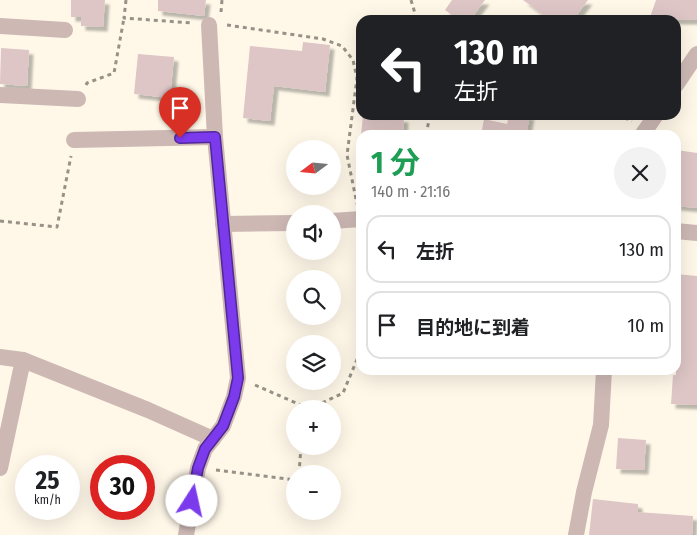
<!DOCTYPE html>
<html lang="ja">
<head>
<meta charset="utf-8">
<style>
	:root { --surface:#fff; --page:#f2f2f2; --text:#202124; --muted:#757577; --line:#e0e0e0 }
	body { margin:0; font-family:"Fira Sans Condensed","Noto Sans JP",sans-serif; background:var(--page); color:var(--text); height:100vh; display:flex; flex-direction:column; font-size:19px; white-space:nowrap }
	* { box-sizing:border-box; margin:0 }
	p { font-size:16px; color:var(--muted) }
	.icon { flex:none; width:28px; height:28px; fill:none; stroke:currentColor; stroke-width:2; stroke-linecap:round; stroke-linejoin:round }
	.map { position:relative; flex:1; overflow:hidden }
	.sheet { position:absolute; left:356px; top:130px; width:325px; height:245px; display:flex; flex-direction:column; background:var(--surface); border-radius:15px; box-shadow:0 5px 20px #0002 }
	.sheet>* { flex:none }
	.top-card { position:absolute; left:356px; top:15px; width:325px; height:105px; border-radius:15px; box-shadow:0 5px 20px #0002; background:#202124; color:#fff; overflow:hidden }
	.needle { width:32px; rotate:254deg }
	.buttons { position:absolute; left:286px; top:140px; display:grid; gap:10px }
	.buttons a { display:grid; place-items:center; width:55px; height:55px; border-radius:50%; background:var(--surface); box-shadow:0 5px 20px #0002; font-size:25px }
	.speed { position:absolute; left:15px; top:455px; display:flex; gap:10px; font-size:25px; font-weight:700; text-align:center }
	.speed>* { display:grid; place-content:center; width:65px; height:65px; border-radius:50%; background:var(--surface); box-shadow:0 5px 20px #0002; line-height:1 }
	.speed small { font-size:12px; font-weight:400 }
	.speed .limit { border:8px solid #d22; background:#fff; color:#111 }
	.pin { position:absolute; display:grid; place-items:center; width:42px; height:42px; color:#fff; margin:-51px -21px; border-radius:50% 50% 50% 0; rotate:-45deg; box-shadow:0 0 5px #0007 }
	.pin .icon { rotate:45deg }
	.me { position:absolute; width:55px; margin:-28px; rotate:10deg; stroke-linejoin:round; filter:drop-shadow(0 0 4px #0008) }
	.turn { display:flex; align-items:center; gap:18px; height:105px; padding:0 15px; font-size:22px }
	.turn .icon { width:65px; height:65px; stroke-width:2.5 }
	.turn b { display:block; font-size:35px; line-height:42px }
	.round { display:grid; place-items:center; flex:none; width:52px; height:52px; border-radius:26px; background:var(--page) }
	.summary { display:flex; align-items:center; justify-content:space-between; height:85px; padding:0 15px }
	h1 { font-size:30px; font-weight:700; line-height:38px; color:#1e9e55 }
	ul { padding:0; list-style:none }
	li { display:flex; align-items:center; gap:15px; height:68px; margin:0 10px 8px; padding:0 5px; border:2px solid var(--line); border-radius:15px }
	li div { flex:1 }
	li b { display:block; font-size:19px }
	li em { font-style:normal }
	.map>svg:first-child { display:block }
	.building { fill:#ddc6c5; filter:url(#shadow) }
	.lines { fill:none; stroke-linecap:round; stroke-linejoin:round }
	.path { stroke:#979287; stroke-width:3; stroke-dasharray:4 4; stroke-linecap:butt }
	.street { stroke:#cdb8b4; stroke-width:16 }
	.route-casing { stroke:#51269a; stroke-width:12 }
	.route { stroke:#7c3aed; stroke-width:9 }
</style>
</head>
<body>
<div class="map">
<svg width="697" height="535" viewBox="0 0 697 535">
	<defs>
		<filter id="shadow"><feDropShadow dx="4.5" dy="4.5" stdDeviation="1" flood-color="#0004"/></filter>
	</defs>
	<rect width="100%" height="100%" fill="#fff8e9"/>
	<g class="building">
		<polygon points="71,0 105,0 103,27 81,26 81,17 71,17"/>
		<polygon points="158,0 206,0 204,16 158,11"/>
		<polygon points="452,0 485,0 470,20 459,20 445,10"/>
		<polygon points="523,0 588,0 573,20 550,20"/>
		<polygon points="656,0 697,0 697,20 649,20"/>
		<polygon points="303,42 330,45 325,92 274,86 270,121 243,118 250,46 302,51"/>
		<polygon points="1,48 29,50 27,86 0,84"/>
		<polygon points="138,54 174,57 170,98 134,94"/>
		<polygon points="363,115 404,118 403,135 361,135"/>
		<polygon points="509,115 530,115 526,135 481,135 484,119 507,124"/>
		<polygon points="677,150 697,153 697,208 676,206"/>
		<polygon points="676,274 697,276 697,405 671,404 673,375 676,375"/>
		<polygon points="618,438 646,440 644,470 616,469"/>
		<polygon points="593,499 638,504 638,512 693,516 692,535 589,535"/>
	</g>
	<g class="lines">
		<g class="path">
			<polyline points="126,0 124,18 192,23"/>
			<polyline points="411,0 417,20"/>
			<polyline points="221,12 222,0"/>
			<polyline points="227,25 323,39 342,46 353,60 357,78 347,155 357,204"/>
			<polyline points="86,85 87,83 114,73 124,18"/>
			<polyline points="617,115 632,121"/>
			<polyline points="426,135 430,115"/>
			<polyline points="0,221 57,227 71,156"/>
			<polyline points="255,385 303,406 320,404 343,393 361,350"/>
			<polyline points="216,470 295,480"/>
			<polyline points="299,474 301,446"/>
		</g>
		<g class="street">
			<polyline points="0,26 65,30"/>
			<polyline points="676,85 697,54"/>
			<polyline points="0,95 78,99"/>
			<polyline points="642,135 656,115"/>
			<polyline points="74,140 215,137"/>
			<polyline points="332,221 361,219"/>
			<polyline points="223,224 295,223"/>
			<polyline points="676,231 697,233"/>
			<polyline points="0,357 23,360 148,410 213,439"/>
			<polyline points="0,468 23,360"/>
			<polyline points="186,535 198,468 205,449 223,426 234,397 238,378 215,137 209,25"/>
			<polyline points="576,535 584,492 601,425 604,370"/>
		</g>
	</g>
	<g class="lines">
		<defs>
			<polyline id="route" points="180,138 215,137 238,378 234,397 223,426 205,449 198,468 192,501"/>
		</defs>
		<use href="#route" class="route-casing"/>
		<use href="#route" class="route"/>
	</g>
</svg>
<div class="buttons">
<a><svg class="needle" viewBox="-14 -14 28 28"><path d="M0-13l5 13h-10z" fill="#e53935"/><path d="M0 13l5-13h-10z" fill="#757577"/></svg></a>
<a><svg class="icon" aria-label="sound" viewBox="0 0 24 24"><path d="M4 9h4l5-4v14l-5-4H4zM17 9q2 3 0 6"/></svg></a>
<a><svg class="icon" aria-label="search" viewBox="0 0 24 24"><circle cx="10" cy="10" r="6"/><path d="M15 15l6 6"/></svg></a>
<a><svg class="icon" aria-label="layers" viewBox="0 0 24 24"><path d="M12 4l9 5-9 5-9-5zM3 14l9 5 9-5"/></svg></a>
<a>+</a>
<a>−</a>
</div>
<div class="speed"><div>25<small>km/h</small></div><div class="limit">30</div></div>
<div class="pin" style="left:180px;top:138px;background:#d93025"><svg class="icon" aria-label="arrive" viewBox="0 0 24 24"><path d="M6 21V4h12l-3 4 3 4H6"/></svg></div>
<svg class="me" style="left:192px;top:501px" viewBox="-20 -20 40 40"><circle r="19" fill="#fff"/><path d="M0-13L10 11 0 6-10 11z" fill="#7c3aed"/></svg>
<div class="top-card">
<div class="turn"><svg class="icon" aria-label="left" viewBox="0 0 24 24"><path d="M17 20v-9H6M10 6l-5 5 5 5"/></svg><div><b>130 m</b>左折</div></div>
</div>
<section class="sheet">
<div class="summary"><div><h1>1 分</h1><p>140 m · 21:16</p></div><a class="round"><svg class="icon" aria-label="close" viewBox="0 0 24 24"><path d="M6 6l12 12M18 6L6 18"/></svg></a></div>
<ul>
<li><svg class="icon" aria-label="left" viewBox="0 0 24 24"><path d="M17 20v-9H6M10 6l-5 5 5 5"/></svg><div><b>左折</b></div><em>130 m</em></li>
<li><svg class="icon" aria-label="arrive" viewBox="0 0 24 24"><path d="M6 21V4h12l-3 4 3 4H6"/></svg><div><b>目的地に到着</b></div><em>10 m</em></li>
</ul>
</section>
</div>
</body>
</html>
